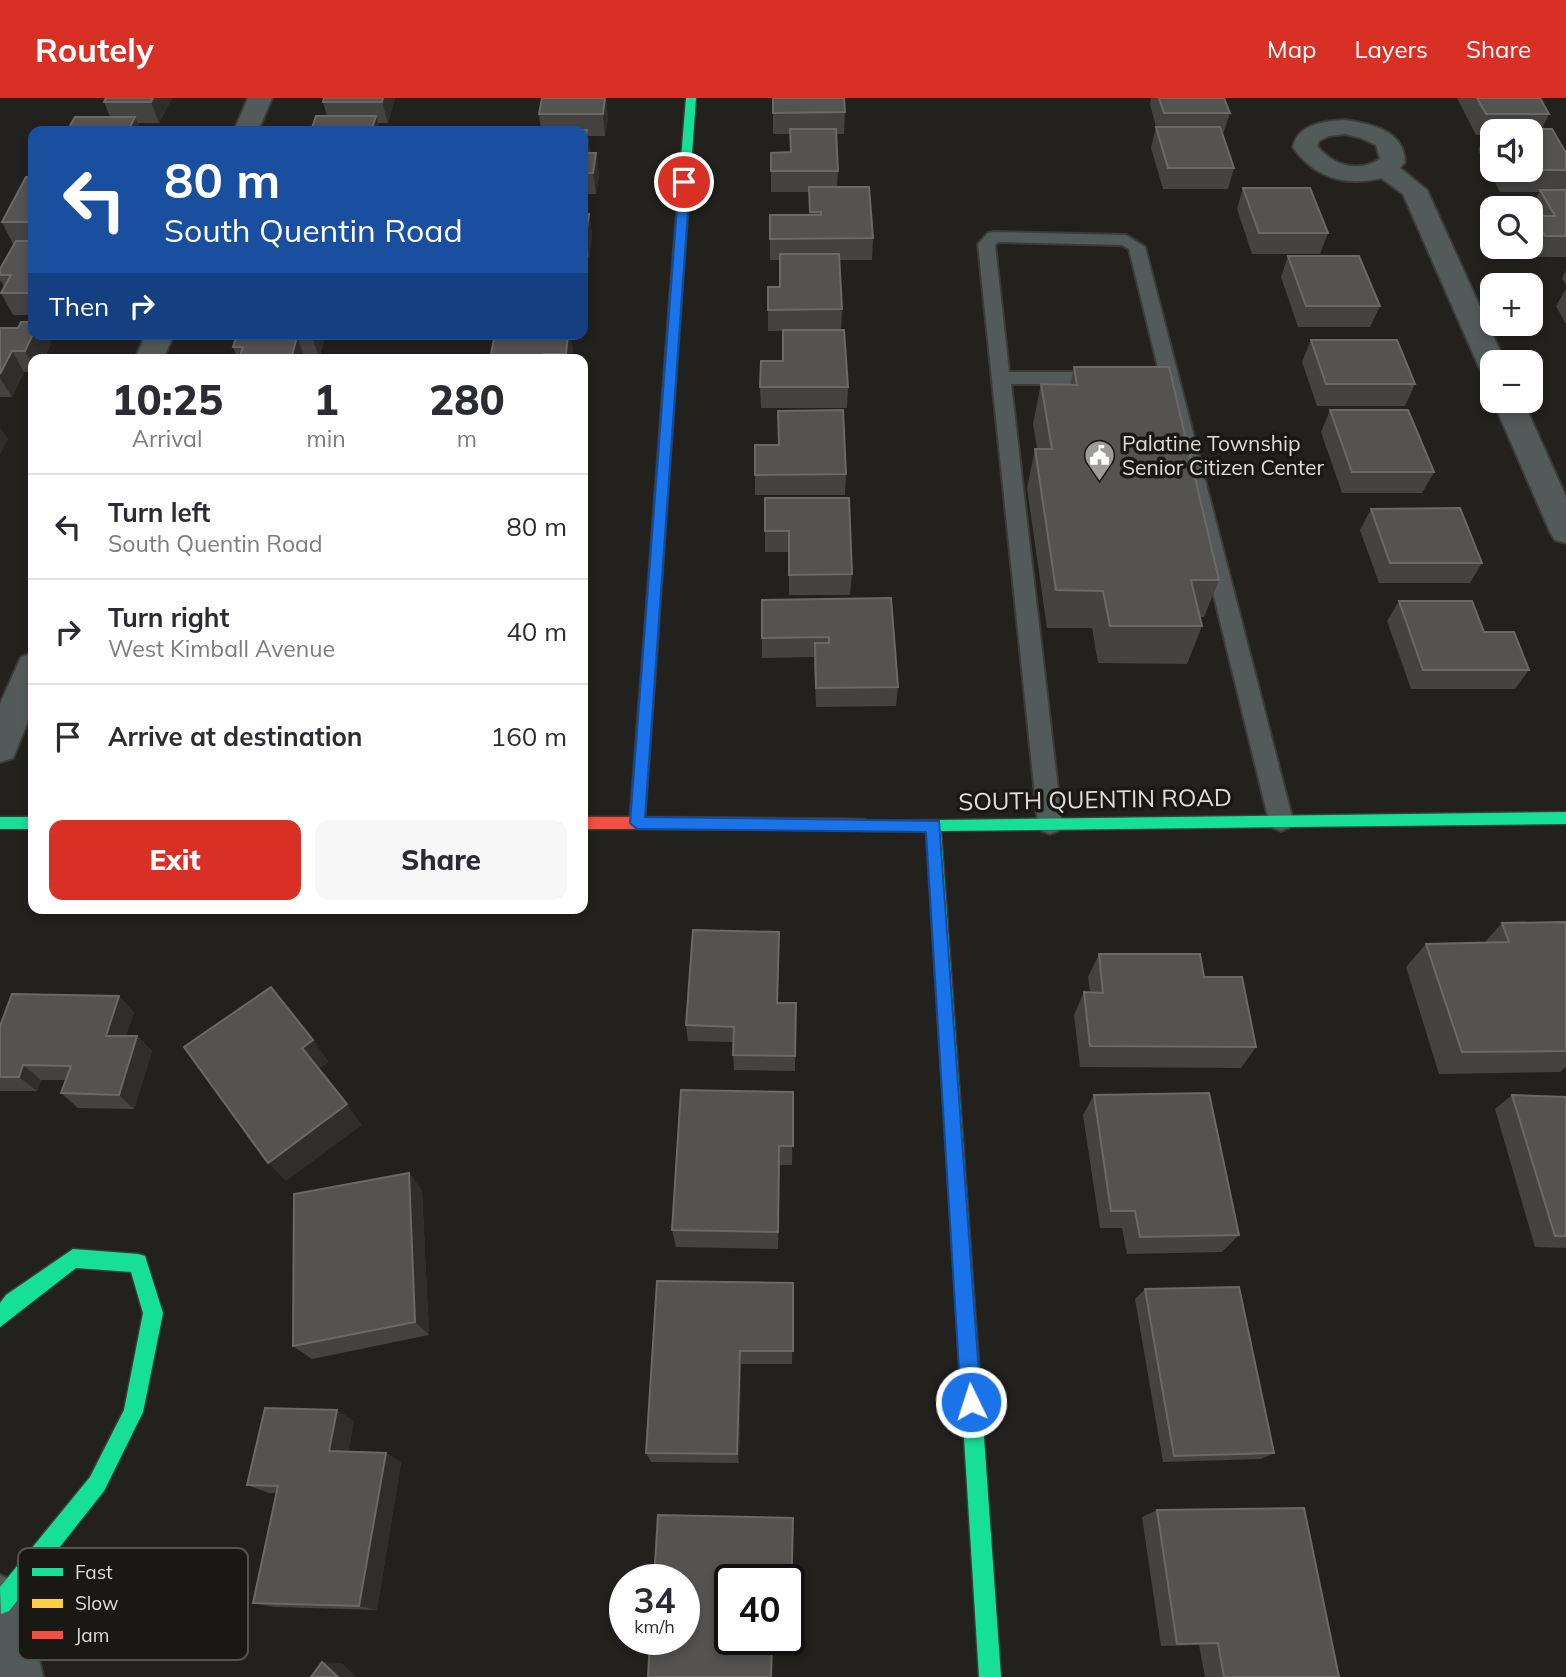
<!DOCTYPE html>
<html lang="en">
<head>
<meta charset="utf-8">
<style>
	:root { --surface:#fff; --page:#f7f7f7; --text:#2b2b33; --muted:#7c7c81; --line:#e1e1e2; --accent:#d93025 }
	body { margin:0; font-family:Mulish,sans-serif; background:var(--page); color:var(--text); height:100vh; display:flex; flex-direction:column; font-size:26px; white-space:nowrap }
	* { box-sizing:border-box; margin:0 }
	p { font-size:23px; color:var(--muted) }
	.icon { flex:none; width:38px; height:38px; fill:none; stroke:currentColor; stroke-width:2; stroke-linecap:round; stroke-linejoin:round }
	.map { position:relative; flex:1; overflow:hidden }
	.sheet { position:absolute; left:28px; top:256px; width:560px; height:560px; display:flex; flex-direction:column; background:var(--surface); border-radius:14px; box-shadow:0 4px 10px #0003 }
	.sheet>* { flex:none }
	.top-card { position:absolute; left:28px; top:28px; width:560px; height:214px; border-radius:14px; box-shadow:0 4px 10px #0003; background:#1a4fa0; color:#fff; overflow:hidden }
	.fabs { position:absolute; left:1480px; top:21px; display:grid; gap:14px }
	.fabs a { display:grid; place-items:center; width:63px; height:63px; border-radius:14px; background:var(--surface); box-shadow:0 4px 10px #0003; font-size:35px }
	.speed { position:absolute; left:609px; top:1466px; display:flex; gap:14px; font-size:35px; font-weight:700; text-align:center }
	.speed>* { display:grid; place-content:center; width:91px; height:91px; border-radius:50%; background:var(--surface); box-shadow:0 4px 10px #0003; line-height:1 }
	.speed small { font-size:18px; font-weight:400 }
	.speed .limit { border:4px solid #111; border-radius:10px; background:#fff; color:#111 }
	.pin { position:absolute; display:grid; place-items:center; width:60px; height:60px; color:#fff; margin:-30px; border:4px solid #fff; border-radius:50%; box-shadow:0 2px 7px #0007 }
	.me { position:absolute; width:77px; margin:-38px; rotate:356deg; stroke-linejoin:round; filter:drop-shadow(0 0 5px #0008) }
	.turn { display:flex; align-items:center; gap:24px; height:147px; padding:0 21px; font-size:32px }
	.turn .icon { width:91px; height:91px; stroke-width:2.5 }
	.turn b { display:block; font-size:49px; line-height:60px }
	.then { display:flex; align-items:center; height:66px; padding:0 21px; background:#0003; gap:14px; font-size:26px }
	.eta { display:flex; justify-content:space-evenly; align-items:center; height:119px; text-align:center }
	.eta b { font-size:42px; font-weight:800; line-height:49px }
	.cta { display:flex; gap:14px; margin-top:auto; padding:14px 21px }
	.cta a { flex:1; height:80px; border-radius:14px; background:var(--accent); color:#fff; font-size:28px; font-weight:800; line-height:80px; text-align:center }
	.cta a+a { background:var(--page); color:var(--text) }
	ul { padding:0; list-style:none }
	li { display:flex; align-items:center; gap:21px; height:105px; padding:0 21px; border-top:2px solid var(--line) }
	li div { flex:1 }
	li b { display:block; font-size:26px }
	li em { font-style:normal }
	header { display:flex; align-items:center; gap:42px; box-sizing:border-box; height:98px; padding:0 35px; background:var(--accent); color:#fff }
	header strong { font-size:33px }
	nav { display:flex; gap:38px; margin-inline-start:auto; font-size:24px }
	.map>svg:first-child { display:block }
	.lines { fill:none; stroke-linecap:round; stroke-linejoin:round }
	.lane-casing { stroke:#3c3b39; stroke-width:4 }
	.street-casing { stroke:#3c3b39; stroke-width:4 }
	.fast-casing { stroke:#3c3b39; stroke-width:3 }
	.slow-casing { stroke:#3c3b39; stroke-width:3 }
	.jam-casing { stroke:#3c3b39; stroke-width:3 }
	.lane { fill:#535b5a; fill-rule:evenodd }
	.street { fill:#535b5a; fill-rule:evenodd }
	.fast { fill:#16e098; fill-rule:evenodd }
	.slow { fill:#ffcf43; fill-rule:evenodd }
	.jam { fill:#f24e42; fill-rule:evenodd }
	.wall { fill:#444341; fill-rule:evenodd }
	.shaded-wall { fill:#2f2e2c }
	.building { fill:#545351; stroke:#6a6967; stroke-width:2 }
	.route { fill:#1a73e8; stroke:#114b97; stroke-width:2 }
	.labels { text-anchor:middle; stroke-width:7; stroke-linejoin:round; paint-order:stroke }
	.far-poi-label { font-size:21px; fill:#dfdedb; stroke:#1a1814; text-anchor:start }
	.street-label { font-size:24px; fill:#dfdedb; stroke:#1a1814 }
	.key { fill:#1a1814; stroke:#555350; stroke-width:2 }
	.key-label { font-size:19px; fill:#dfdedb }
</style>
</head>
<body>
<header>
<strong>Routely</strong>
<nav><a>Map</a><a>Layers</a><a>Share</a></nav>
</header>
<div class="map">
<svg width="1566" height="1579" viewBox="0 0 1566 1579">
	<rect width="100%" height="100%" fill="#22211e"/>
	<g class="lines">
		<defs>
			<polygon id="lane" points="994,134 1126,137 1145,149 1293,723 1289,730 1281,733 1273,730 1269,723 1129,151 1122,147 998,144 995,147 1009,274 1105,274 1114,280 1105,286 1011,286 1062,726 1058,733 1050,736 1042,733 1038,726 978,146 988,135"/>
			<g id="street">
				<polygon points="248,0 272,0 258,33 234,33"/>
				<path d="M1345 22C1371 26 1404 32 1405 64L1400 70 1427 92 1505 264H1493V278L1483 275 1479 269 1403 96 1381 80C1346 89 1313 79 1293 49 1298 26 1324 23 1345 22ZM1345 36 1361 40 1376 47 1380 61C1359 75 1333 68 1317 48L1319 43 1329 38Z"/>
				<polygon points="146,236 174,236 163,261 135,261"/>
				<polygon points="1493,303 1523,303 1566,399 1566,445 1555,442 1550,434"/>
				<polygon points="33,555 33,611 13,660 0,664 0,606 21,559"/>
				<polygon points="0,1477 18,1485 26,1503 43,1579 0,1579"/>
			</g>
			<g id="fast">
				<polygon points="686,0 696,0 682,195 676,198 670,195"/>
				<polygon points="1566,714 1566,726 941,733 1001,1579 979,1579 926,733 864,733 859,731 856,727 859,723"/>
				<rect x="0" y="719" width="33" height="12"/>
				<polygon points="73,1151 138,1156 145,1158 163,1215 143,1314 104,1393 9,1513 1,1516 0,1489 90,1379 124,1312 143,1215 131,1174 76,1170 0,1229 0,1205 6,1197"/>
			</g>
			<polygon id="slow" points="676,192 682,195 658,539 651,544 644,539 670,195"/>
			<polygon id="jam" points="651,534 658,539 645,719 864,721 869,723 872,727 869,731 583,731 583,719 630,719 644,539"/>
		</defs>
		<use href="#lane" class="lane-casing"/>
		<use href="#street" class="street-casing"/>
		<use href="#fast" class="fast-casing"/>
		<use href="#slow" class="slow-casing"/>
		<use href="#jam" class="jam-casing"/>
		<use href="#lane" class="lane"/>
		<use href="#street" class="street"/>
		<use href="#fast" class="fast"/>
		<use href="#slow" class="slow"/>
		<use href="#jam" class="jam"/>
	</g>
	<g class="wall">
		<polygon points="104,0 172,0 159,25 138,25 141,33 110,19 104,4 105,2"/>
		<polygon points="324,0 395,0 388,25 378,25 380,33 327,18 323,4"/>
		<polygon points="606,0 608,20 605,38 588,38 590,55 596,55 599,77 596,96 583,96 583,33 541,32 539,16"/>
		<polygon points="773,0 845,14 844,36 836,36 838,73 837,89 873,140 872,162 839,162 842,211 841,232 848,289 847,310 761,310 760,289 783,263 783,233 768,233 768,189 780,189 780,162 770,162 770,117 809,117 809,94 771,94 771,55 790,54 790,36 773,36"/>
		<polygon points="1151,0 1224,0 1230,15 1223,36 1234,70 1228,91 1163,91 1151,50 1156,29 1150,6"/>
		<path d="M1457 0H1540L1549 16 1542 31 1566 55V159H1534L1528 149H1531V123L1533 120 1531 118V110L1539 94H1500L1478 52 1485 37H1476ZM1493 33 1531 72H1493Z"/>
		<polygon points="33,79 33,217 13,217 1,195 4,189 0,182 0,171 14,146 13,146 2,124"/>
		<polygon points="1243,90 1328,135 1320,156 1252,156 1237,111"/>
		<polygon points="583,116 589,116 592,137 589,159 583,159"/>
		<polygon points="1288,158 1380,208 1370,229 1298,229 1281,179"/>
		<polygon points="1566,173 1566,187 1562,180"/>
		<polygon points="1566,191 1566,226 1556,208"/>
		<polygon points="0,230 33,236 47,236 51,245 44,261 33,261 33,274 24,274 12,299 0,299"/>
		<polygon points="237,236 326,237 319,260 305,261 238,261 233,249"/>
		<polygon points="495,236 570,236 573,251 571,261 490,261"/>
		<polygon points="1311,242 1415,286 1405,308 1317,308 1302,264"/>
		<polygon points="1074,269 1219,482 1204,519 1200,519 1202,528 1187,566 1098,565 1092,530 1047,530 1027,390 1035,351 1037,351 1033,326 1041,286 1070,287"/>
		<polygon points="1330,312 1434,374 1422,395 1342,395 1321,334"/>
		<polygon points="846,376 845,397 755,397 755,377"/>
		<polygon points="765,400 852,476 850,497 789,497 789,454 765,454"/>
		<polygon points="1371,411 1482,465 1470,485 1379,485 1360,432"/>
		<polygon points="891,500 898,589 896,608 816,609 814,559 762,560 762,502"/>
		<polygon points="1399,503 1484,534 1529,572 1515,591 1411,591 1387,523"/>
		<polygon points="1566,824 1566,969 1560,974 1439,976 1406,869 1426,846 1484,845 1502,825"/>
		<polygon points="779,850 778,905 796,905 795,973 734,972 733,957 733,944 688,943 686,927"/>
		<polygon points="1099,856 1204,879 1256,949 1241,970 1080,969 1074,917 1084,894 1090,894 1088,879"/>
		<polygon points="134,914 126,938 137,938 152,953 134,1011 78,1010 61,995 66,982 41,982 37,993 0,993 0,928"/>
		<polygon points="793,994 792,1067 780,1067 778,1151 676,1149 672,1132"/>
		<polygon points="1094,997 1239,1137 1222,1154 1127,1156 1122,1130 1100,1130 1083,1017"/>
		<polygon points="1512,997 1566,999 1566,1150 1535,1149 1495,1011"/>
		<polygon points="409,1075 422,1093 429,1237 312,1261 293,1248"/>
		<polygon points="793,1185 792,1266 741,1266 739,1365 651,1364 646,1355"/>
		<polygon points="1145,1191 1274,1355 1261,1361 1163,1364 1135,1201"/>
		<polygon points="354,1323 348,1354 386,1355 401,1364 377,1512 275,1509 253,1505 276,1395 269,1395 247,1387"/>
		<polygon points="1157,1412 1339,1579 1205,1579 1199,1547 1161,1548 1142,1419"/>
	</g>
	<g class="shaded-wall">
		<polygon points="153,0 172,0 159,25 151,4"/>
		<polygon points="383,0 395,0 388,25 382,4"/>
		<polygon points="606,0 608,20 605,38 603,16"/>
		<polygon points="376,18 380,33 371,33"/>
		<polygon points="135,19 141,33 128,33"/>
		<polygon points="587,32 590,53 586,77 584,55"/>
		<polygon points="596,55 599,77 596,96 593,75"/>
		<polygon points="589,116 592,137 589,159 586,137"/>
		<polygon points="33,236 47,236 51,245 44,261 33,261 33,268 25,253"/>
		<polygon points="313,236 326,237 319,260 312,238"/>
		<polygon points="568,236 570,236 573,251 571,261 567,261 566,256"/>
		<polygon points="297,239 305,260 305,261 291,261"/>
		<polygon points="12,253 24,274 12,299 0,280 0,276"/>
		<polygon points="0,329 8,341 0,357"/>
		<polygon points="119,898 134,914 121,953 106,938"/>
		<polygon points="137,938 152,953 134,1011 119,997"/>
		<polygon points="313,942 329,964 318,971 302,950"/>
		<polygon points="23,967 41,982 37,993 19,979"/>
		<polygon points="347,1006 362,1027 286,1083 268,1065"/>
		<polygon points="409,1075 422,1093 429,1237 415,1224"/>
		<polygon points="740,1253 741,1266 739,1365 737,1356"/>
		<polygon points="337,1312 354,1323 347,1363 329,1353"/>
		<polygon points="386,1355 401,1364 377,1512 359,1508"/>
		<polygon points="322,1564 342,1565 356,1579 338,1579"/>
	</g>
	<g class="building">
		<polygon points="106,0 153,0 151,4 104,4"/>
		<polygon points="324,0 383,0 382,4 323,4"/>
		<polygon points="542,0 605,0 603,16 539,16"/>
		<polygon points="773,0 844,0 845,14 773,15"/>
		<polygon points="1159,0 1224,0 1230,15 1164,15"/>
		<polygon points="1477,0 1540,0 1549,16 1486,16"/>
		<polygon points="316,18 376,18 371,33 311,33"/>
		<polygon points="75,19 135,19 128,33 67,33"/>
		<polygon points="1156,29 1220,29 1234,70 1168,70"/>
		<polygon points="790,31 836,31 838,73 771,73 771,55 791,54"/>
		<polygon points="1488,31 1552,31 1566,55 1566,72 1510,72 1531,72 1531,33 1493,33 1493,40"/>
		<polygon points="534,32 587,32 584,55 596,55 593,75 583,75 583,33 533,33"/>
		<polygon points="26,79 33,79 33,124 2,124"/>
		<polygon points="809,89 869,89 873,140 770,141 770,117 821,117 821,114 810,114"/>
		<polygon points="1243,90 1310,90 1328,135 1259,135"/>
		<polygon points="1540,92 1566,92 1566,138 1545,138 1534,118 1555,118"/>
		<polygon points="583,116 589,116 586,137 583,137"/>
		<polygon points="16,143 33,143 33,195 1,195 11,177 0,177 0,171"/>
		<polygon points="780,156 839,156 842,211 768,212 768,189 780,189"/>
		<polygon points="1288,158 1359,158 1380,208 1306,208"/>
		<polygon points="21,224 33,224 33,236 25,253 12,253 0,276 0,230 18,230"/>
		<polygon points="783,232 844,232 848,289 760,289 761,263 783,263"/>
		<polygon points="237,236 313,236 312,238 297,239 291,261 239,261 243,249 233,249"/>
		<polygon points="495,236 568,236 566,256 544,256 544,261 490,261"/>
		<polygon points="1311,242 1397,242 1415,286 1326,286"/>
		<polygon points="1074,269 1169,269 1219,482 1191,482 1202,528 1110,528 1103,493 1056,492 1035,351 1052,351 1041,286 1077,287"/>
		<polygon points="843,312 846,376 755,377 755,347 779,347 778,313"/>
		<polygon points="1330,312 1408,312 1434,374 1352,374"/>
		<polygon points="765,400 849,400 852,476 789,477 789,433 765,433"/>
		<polygon points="1460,410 1482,465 1390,465 1371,411"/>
		<polygon points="891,500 898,589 816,590 815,545 829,545 829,539 762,540 762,502"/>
		<polygon points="1399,503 1472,503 1484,534 1514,534 1529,572 1423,572"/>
		<polygon points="1566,824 1566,953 1462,954 1426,846 1509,844 1502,825"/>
		<polygon points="693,832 779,834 777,905 796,905 795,958 733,957 734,929 686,927"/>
		<polygon points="1099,856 1200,856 1204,879 1242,879 1256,949 1090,948 1084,894 1103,895"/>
		<polygon points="271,889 313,942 302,950 347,1006 268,1065 184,949"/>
		<polygon points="12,896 119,898 106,938 137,938 119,997 61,995 71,968 23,967 19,979 0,979 0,928"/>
		<polygon points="681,992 793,994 793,1048 779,1048 778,1134 672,1132"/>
		<polygon points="1209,995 1239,1137 1140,1139 1135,1113 1111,1113 1094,997"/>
		<polygon points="1512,997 1566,999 1566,1138 1555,1138"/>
		<polygon points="409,1075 415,1224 293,1248 294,1096"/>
		<polygon points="657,1183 793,1185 793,1253 740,1253 737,1356 646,1355"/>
		<polygon points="1239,1189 1274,1355 1174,1358 1145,1191"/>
		<polygon points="265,1310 337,1312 329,1353 386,1355 359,1508 253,1505 278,1388 247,1387"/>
		<polygon points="1304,1410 1339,1579 1224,1579 1218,1545 1177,1546 1157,1412"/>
		<polygon points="658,1417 793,1420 791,1504 789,1504 789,1482 730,1482 730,1542 772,1542 771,1579 648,1579 650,1542 684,1542 684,1482 654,1482"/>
		<polygon points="322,1564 338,1579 311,1579"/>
	</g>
	<polygon class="route" points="684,81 690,84 645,719 939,723 981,1304 978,1311 971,1314 964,1311 961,1304 926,734 637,731 630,725 679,84"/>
	<defs>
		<symbol id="civic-pin" viewBox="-11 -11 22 30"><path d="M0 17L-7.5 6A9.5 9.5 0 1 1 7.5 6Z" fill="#9d9c99" stroke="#1a1814"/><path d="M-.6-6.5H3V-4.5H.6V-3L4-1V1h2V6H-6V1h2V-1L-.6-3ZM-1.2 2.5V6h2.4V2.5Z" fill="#fff"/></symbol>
	</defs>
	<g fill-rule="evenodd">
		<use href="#civic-pin" x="1082" y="340" width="35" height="47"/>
	</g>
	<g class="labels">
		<g class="far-poi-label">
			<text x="1122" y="353">Palatine Township<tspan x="1122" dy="24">Senior Citizen Center</tspan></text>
		</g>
		<g class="street-label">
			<text transform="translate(1095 702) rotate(-1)" y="8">SOUTH QUENTIN ROAD</text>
		</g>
	</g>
	<rect x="18" y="1450" width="230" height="112" rx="10" class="key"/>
	<rect x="32" y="1470" width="31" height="8" fill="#16e098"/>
	<rect x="32" y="1501" width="31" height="9" fill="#ffcf43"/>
	<rect x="32" y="1533" width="31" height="8" fill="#f24e42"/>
	<g class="key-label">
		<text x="75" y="1481">Fast</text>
		<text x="75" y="1512">Slow</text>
		<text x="75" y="1544">Jam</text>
	</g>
</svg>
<div class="fabs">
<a><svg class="icon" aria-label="sound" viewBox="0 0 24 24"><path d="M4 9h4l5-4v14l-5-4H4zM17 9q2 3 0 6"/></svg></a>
<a><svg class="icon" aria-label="search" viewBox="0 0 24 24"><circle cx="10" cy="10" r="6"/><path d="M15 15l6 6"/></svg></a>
<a>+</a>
<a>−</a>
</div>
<div class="speed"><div>34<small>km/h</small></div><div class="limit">40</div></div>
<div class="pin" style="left:684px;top:84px;background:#d93025"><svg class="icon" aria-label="arrive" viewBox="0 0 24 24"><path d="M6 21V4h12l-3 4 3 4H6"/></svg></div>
<svg class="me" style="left:971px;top:1304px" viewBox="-20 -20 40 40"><circle r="17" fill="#1a73e8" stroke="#fff" stroke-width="3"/><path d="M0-11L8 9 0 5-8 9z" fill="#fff"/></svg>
<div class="top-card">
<div class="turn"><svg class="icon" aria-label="left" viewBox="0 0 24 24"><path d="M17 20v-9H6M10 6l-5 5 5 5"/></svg><div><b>80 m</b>South Quentin Road</div></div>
<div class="then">Then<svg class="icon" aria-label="right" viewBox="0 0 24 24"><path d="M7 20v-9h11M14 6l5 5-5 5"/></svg></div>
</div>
<section class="sheet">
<div class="eta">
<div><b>10:25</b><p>Arrival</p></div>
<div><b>1</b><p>min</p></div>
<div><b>280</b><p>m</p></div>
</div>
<ul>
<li><svg class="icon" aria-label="left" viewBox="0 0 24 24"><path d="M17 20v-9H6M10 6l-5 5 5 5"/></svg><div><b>Turn left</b><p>South Quentin Road</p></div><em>80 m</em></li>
<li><svg class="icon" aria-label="right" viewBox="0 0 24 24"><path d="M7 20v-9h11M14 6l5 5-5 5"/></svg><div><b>Turn right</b><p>West Kimball Avenue</p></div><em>40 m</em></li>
<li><svg class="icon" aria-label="arrive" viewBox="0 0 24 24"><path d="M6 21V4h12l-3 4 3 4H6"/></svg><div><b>Arrive at destination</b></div><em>160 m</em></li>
</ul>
<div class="cta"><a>Exit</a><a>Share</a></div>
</section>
</div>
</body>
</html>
